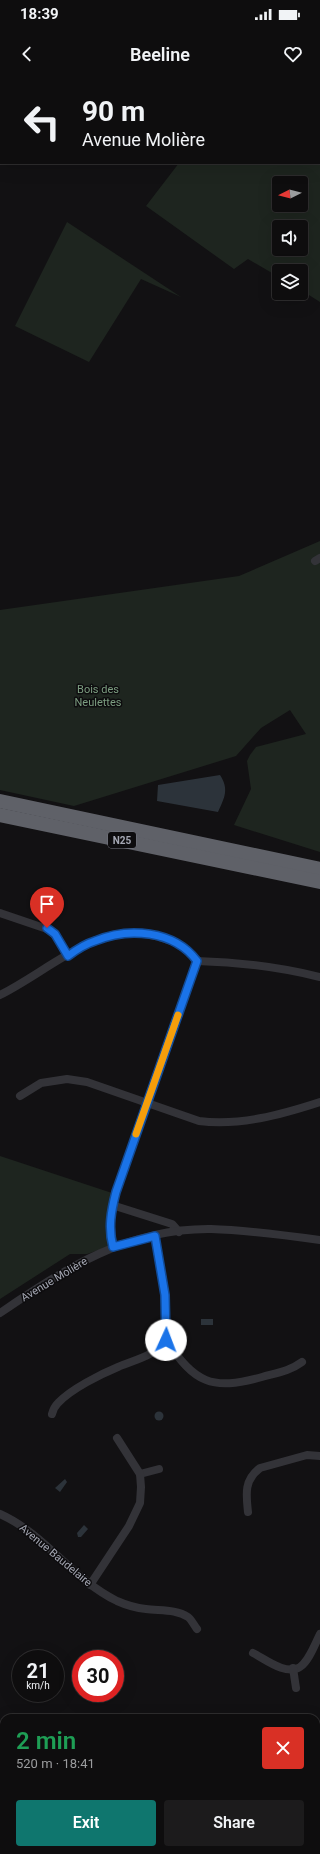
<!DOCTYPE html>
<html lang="en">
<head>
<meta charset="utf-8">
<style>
	:root { --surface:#0e0d0e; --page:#1c1b1c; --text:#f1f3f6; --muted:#9b9c9e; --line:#2e2d2e; --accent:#0f766e }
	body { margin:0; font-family:Roboto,sans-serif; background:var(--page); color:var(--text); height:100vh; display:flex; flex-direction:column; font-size:15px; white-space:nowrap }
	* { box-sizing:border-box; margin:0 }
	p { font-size:13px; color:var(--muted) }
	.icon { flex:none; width:22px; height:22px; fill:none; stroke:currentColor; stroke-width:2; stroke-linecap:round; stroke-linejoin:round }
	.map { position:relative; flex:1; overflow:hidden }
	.panel { position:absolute; left:0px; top:1634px; width:320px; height:140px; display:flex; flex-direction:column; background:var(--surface); border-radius:12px 12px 0 0; box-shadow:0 4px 16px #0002,0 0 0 1px var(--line) }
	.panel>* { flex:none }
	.hud { position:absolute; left:0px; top:0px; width:320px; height:84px; box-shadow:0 4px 16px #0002,0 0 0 1px var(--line); background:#0e0d0e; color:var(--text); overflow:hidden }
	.needle { width:26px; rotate:264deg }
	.controls { position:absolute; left:272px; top:96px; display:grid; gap:8px }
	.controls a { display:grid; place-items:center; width:36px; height:36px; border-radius:4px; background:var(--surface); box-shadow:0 4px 16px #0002,0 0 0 1px var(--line); font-size:20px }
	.speed { position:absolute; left:12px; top:1570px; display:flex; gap:8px; font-size:20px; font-weight:700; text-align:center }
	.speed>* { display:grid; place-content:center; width:52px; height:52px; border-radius:50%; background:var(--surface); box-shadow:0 4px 16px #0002,0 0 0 1px var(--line); line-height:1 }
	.speed small { font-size:10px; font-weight:400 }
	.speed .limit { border:6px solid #d22; background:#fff; color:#111 }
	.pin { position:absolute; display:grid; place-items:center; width:34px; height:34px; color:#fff; margin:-41px -17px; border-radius:50% 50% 50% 0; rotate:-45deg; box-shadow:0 0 4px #0007 }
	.pin .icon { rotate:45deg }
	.me { position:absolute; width:44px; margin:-22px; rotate:2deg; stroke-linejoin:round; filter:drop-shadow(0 0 3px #0008) }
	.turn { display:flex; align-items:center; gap:14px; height:84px; padding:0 16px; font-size:18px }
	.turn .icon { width:52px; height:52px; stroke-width:2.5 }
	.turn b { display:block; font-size:28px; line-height:34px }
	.round { display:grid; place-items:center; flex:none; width:42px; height:42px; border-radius:4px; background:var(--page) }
	.summary { display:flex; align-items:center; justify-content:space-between; height:68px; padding:0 16px }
	h1 { font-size:24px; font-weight:600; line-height:30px; color:#1e9e55 }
	.action { display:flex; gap:8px; margin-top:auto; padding:8px 16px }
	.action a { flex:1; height:46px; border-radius:4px; background:var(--accent); color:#fff; font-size:16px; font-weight:600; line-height:46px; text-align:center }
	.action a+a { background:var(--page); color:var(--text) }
	.status { display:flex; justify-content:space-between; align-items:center; height:28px; padding:0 20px; background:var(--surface); direction:ltr }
	.status svg { height:11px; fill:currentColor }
	header { display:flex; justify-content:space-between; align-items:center; height:52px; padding:0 16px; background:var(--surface); font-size:18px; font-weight:600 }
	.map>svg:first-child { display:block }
	.green { fill:#1e251f; fill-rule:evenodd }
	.water { fill:#2c333a }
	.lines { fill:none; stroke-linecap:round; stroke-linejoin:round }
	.street { stroke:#333338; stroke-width:8 }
	.highway { stroke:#5f6168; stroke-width:14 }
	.route-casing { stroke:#114b97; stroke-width:10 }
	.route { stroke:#1a73e8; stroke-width:7 }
	.slow { stroke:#f59e0b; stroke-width:7 }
	.labels { text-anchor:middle; stroke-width:3; stroke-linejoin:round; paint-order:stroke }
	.shield { fill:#0d0c0e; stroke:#777882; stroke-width:1 }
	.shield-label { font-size:10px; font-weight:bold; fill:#a4a7b3 }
	.park-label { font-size:11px; fill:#7c9d80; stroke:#0d0c0e }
	.street-label { font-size:11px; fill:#a4a7b3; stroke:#0d0c0e }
</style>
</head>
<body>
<div class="status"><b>18:39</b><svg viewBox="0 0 49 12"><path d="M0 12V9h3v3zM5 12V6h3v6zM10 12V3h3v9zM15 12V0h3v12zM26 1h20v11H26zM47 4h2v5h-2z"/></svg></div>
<header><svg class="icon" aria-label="back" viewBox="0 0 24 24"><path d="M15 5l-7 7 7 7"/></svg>Beeline<svg class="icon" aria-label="heart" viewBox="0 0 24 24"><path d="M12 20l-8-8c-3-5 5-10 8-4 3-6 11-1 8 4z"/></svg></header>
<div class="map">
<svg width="320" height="1774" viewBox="0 0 320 1774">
	<rect width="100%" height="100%" fill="#121113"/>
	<g class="green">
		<path d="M244 0H320V222L301 210V191H279V197L248 179 234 189 146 126 179 83H319V1ZM279 103H301V125H279ZM279 147H301V169H279Z"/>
		<polygon points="67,142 181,217 141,199 89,282 15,246"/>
		<polygon points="320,461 320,772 234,745 251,709 247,681 250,675 256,667 306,654 290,630 261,648 236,676 74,726 0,710 0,530 239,496"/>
		<polygon points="0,1076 112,1113 106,1141 108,1167 87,1174 70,1174 0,1219"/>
	</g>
	<g class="water">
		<path d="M220 695C229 709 225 717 218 732L157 721 158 705Z"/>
		<rect x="201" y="1239" width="12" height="6"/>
		<circle cx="159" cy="1336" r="4.5"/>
		<polygon points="65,1399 67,1402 60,1412 55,1408"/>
		<polygon points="84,1445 88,1449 81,1457 78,1457 77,1453"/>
	</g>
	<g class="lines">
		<g class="street">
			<polyline points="315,481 320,478"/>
			<polyline points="0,833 50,850 59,860 68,876"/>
			<path d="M197 881C238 882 280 887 320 897"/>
			<path d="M0 915C50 890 99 840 159 857 175 861 187 867 197 881"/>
			<path d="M20 1016 41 1003 67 999 87 1002 199 1041C240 1046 280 1035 320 1022"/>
			<polyline points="112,1125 172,1144 179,1152"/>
			<path d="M113 1167C108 1148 111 1131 116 1112L197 881"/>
			<path d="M0 1233C66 1188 128 1148 211 1149 248 1150 284 1155 320 1160"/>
			<path d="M166 1260C195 1303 211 1311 262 1297 276 1293 290 1291 302 1282"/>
			<path d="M52 1334C53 1330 55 1326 58 1323 71 1309 101 1294 118 1287 137 1279 153 1277 166 1260L165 1215 155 1156"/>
			<polyline points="140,1394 159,1389"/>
			<path d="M248 1432C246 1414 244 1400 260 1388L307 1375 320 1376"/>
			<path d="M0 1434C45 1454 72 1499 117 1521 126 1525 136 1528 146 1529 159 1531 176 1529 188 1537 191 1539 194 1545 197 1549"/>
			<polyline points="90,1505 129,1446 140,1423 141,1407 140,1394 117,1358"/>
			<path d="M253 1573C265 1579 286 1596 300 1587 309 1581 315 1564 320 1554"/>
			<polyline points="293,1588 296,1608"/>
			<polyline points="316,1740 320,1734"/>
			<polyline points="316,1758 320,1764"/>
			<polyline points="87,1774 92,1770"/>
		</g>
		<g class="highway">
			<polyline points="0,721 320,789"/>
			<polyline points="0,735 320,802"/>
		</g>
	</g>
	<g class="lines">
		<defs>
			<path id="route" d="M47 848 55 854 68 876C76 870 85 864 95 861 128 847 174 850 197 881L116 1112C111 1131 108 1148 113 1167L155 1156 165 1215 166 1260"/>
		</defs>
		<use href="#route" class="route-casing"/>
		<use href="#route" class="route"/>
		<polyline class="slow" points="136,1054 178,935"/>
	</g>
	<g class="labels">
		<rect class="shield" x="108" y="752" width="28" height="16" rx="3"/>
		<g class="shield-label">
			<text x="122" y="764">N25</text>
		</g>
		<g class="park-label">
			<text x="98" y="613">Bois des<tspan x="98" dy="13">Neulettes</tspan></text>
		</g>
		<g class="street-label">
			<text transform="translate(54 1199) rotate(-31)" y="4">Avenue Molière</text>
			<text transform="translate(56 1475) rotate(40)" y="4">Avenue Baudelaire</text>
		</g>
	</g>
</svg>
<div class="controls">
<a><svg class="needle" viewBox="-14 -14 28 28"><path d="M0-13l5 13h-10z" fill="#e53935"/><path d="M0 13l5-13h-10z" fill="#9b9c9e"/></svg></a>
<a><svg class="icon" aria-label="sound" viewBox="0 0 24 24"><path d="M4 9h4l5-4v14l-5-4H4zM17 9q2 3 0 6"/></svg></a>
<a><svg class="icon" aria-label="layers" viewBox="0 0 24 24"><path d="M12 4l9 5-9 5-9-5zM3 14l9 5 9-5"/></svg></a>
</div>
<div class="speed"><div>21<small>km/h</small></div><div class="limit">30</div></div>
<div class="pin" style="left:47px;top:848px;background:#d93025"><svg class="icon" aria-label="arrive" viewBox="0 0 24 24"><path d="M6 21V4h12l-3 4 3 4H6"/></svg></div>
<svg class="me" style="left:166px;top:1260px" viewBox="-20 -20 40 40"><circle r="19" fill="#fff"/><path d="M0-13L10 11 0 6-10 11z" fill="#1a73e8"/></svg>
<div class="hud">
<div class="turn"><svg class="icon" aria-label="left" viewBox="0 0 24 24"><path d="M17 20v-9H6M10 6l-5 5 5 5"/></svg><div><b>90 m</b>Avenue Molière</div></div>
</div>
<section class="panel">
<div class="summary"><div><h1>2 min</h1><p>520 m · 18:41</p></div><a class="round" style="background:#d93025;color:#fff"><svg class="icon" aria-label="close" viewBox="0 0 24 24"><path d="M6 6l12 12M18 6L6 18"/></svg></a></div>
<div class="action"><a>Exit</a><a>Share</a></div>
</section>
</div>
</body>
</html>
